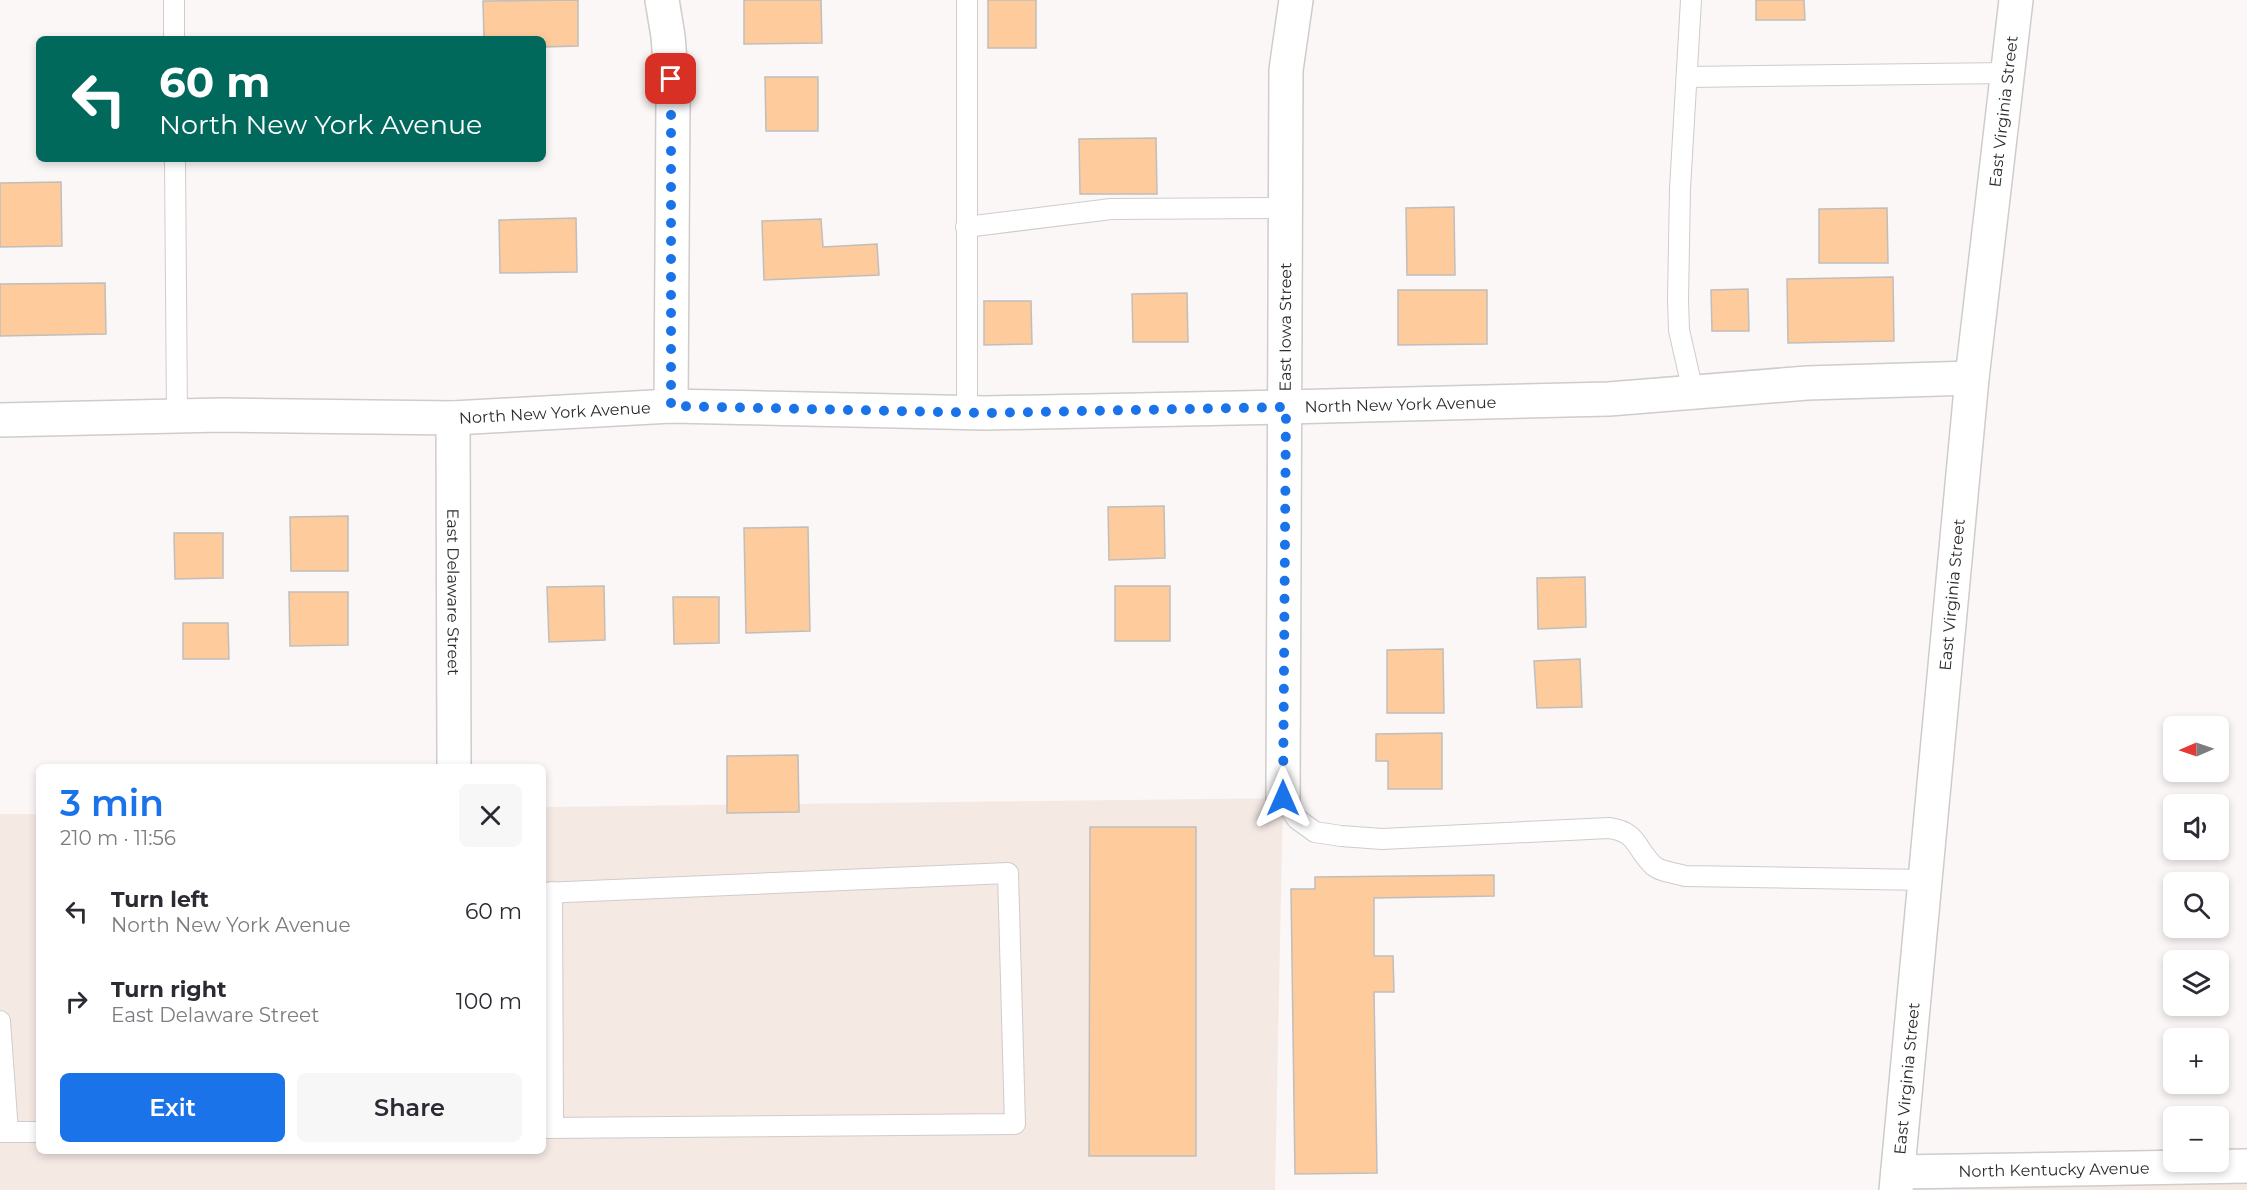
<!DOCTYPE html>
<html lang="en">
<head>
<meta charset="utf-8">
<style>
	:root { --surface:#fff; --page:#f7f7f7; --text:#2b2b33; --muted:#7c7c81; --accent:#1a73e8 }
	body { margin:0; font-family:Montserrat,sans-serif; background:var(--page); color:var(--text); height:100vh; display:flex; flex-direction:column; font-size:22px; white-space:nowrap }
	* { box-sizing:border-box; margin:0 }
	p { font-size:20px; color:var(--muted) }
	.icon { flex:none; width:33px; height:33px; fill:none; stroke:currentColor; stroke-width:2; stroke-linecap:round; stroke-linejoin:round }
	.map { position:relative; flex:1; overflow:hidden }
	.drawer { position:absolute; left:36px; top:764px; width:510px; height:390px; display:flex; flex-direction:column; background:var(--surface); border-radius:9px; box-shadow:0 3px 9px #0003 }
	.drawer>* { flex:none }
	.hud { position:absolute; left:36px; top:36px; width:510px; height:126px; border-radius:9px; box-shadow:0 3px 9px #0003; background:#00695c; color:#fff; overflow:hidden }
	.needle { width:39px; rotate:268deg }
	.tools { position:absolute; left:2163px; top:716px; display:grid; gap:12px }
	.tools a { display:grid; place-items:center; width:66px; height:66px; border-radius:9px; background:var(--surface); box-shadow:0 3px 9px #0003; font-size:30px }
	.pin { position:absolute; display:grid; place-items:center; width:51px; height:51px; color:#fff; margin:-26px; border-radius:12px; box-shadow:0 3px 9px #0006 }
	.me { position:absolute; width:66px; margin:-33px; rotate:0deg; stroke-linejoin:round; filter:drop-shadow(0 0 4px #0008) }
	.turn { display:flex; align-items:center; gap:21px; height:126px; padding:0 24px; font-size:27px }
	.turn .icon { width:78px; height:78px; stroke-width:2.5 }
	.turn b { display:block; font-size:42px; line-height:51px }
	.round { display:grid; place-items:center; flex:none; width:63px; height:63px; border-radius:9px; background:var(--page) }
	.headline { display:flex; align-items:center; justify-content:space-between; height:102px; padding:0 24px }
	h1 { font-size:36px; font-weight:600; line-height:45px; color:var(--accent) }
	.cta { display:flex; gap:12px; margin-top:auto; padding:12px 24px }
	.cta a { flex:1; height:69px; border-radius:9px; background:var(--accent); color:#fff; font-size:24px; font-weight:600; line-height:69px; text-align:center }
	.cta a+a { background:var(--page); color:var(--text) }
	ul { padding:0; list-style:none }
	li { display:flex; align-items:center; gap:18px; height:90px; padding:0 24px }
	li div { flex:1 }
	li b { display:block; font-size:22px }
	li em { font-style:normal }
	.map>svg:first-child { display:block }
	.built { fill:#f5e9e4 }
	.building { fill:#fecb9d; stroke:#c0bebb; stroke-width:1.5 }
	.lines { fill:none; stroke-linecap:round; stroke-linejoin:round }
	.service-casing { stroke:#cfccca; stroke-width:22 }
	.minor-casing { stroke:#cfccca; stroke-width:36 }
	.secondary-casing { stroke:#cfccca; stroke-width:36 }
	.service { stroke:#fff; stroke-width:20 }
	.minor { stroke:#fff; stroke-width:33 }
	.secondary { stroke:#fff; stroke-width:33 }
	.route { stroke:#1a73e8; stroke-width:10; stroke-dasharray:0 18 }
	.labels { text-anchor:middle; stroke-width:4.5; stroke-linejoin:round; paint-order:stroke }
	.street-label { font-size:16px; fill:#2d2c2b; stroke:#fff }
</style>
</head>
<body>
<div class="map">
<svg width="2247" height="1190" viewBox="0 0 2247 1190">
	<rect width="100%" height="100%" fill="#fbf7f6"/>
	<g class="built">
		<polygon points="1283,798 1275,1190 0,1190 0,814 39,814 39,1150 543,1150 543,807"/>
		<polygon points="2247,1166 2247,1190 1896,1190 1898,1172"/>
	</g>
	<g class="building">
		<polygon points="578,0 578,46 543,47 543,39 484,39 483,1"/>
		<polygon points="744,0 821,0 822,43 744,44"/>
		<rect x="988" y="0" width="48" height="48"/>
		<polygon points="1756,0 1804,0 1805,20 1756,20"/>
		<polygon points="765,77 818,77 818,131 766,131"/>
		<polygon points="1156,138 1157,194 1080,194 1079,139"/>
		<polygon points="61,182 62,246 0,247 0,183"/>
		<polygon points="1454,207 1455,275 1407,275 1406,208"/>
		<polygon points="1887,208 1888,263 1819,263 1819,209"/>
		<polygon points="576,218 577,272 500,273 499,220"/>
		<polygon points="821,219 823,247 877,244 879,275 764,280 762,221"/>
		<polygon points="1893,277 1894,341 1788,343 1787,279"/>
		<polygon points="105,283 106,334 0,336 0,284"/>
		<polygon points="1748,289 1749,331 1712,331 1711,290"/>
		<polygon points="1398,290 1487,290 1487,344 1398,345"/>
		<polygon points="1187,293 1188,342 1133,342 1132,294"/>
		<polygon points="984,301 1031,301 1032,344 984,345"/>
		<polygon points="1164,506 1165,558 1109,560 1108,507"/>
		<polygon points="348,516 348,571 291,571 290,517"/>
		<polygon points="808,527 810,631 746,633 744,528"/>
		<polygon points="174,533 223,533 223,578 175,579"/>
		<polygon points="1585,577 1586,627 1538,629 1537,578"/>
		<polygon points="604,586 605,640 549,642 547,587"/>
		<rect x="1115" y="586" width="55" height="55"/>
		<polygon points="289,592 348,592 348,645 290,646"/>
		<polygon points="673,597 719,597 719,643 674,644"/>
		<polygon points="183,623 228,623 229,659 183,659"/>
		<polygon points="1443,649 1444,713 1387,713 1387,650"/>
		<polygon points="1580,659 1582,707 1537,708 1534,661"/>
		<polygon points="1442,733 1442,789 1388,789 1388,761 1376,761 1376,734"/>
		<polygon points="798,755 799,812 727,813 727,756"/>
		<polygon points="1090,827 1196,827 1196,1156 1089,1156"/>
		<polygon points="1494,875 1494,896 1374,898 1374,956 1393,956 1394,992 1374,992 1377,1173 1295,1174 1291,889 1315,889 1315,877"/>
	</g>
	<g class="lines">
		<defs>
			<g id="service">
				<polyline points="174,0 174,39"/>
				<polyline points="1691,0 1680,189 1678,300 1679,330 1693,392"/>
				<polyline points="1687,77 2008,73"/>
				<polyline points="175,159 177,416"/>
				<polyline points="966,227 1111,209 1286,208"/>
				<polyline points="967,412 967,0"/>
				<path d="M1283 798 1297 819 1315 832 1341 836 1382 839 1609 828C1639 832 1635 849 1654 866 1661 872 1676 873 1685 876L1925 880"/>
				<polyline points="552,892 553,1128"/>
				<polyline points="543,893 1008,873 1015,1124 543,1128"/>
				<polyline points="0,1021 8,1132"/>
				<polyline points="0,1132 39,1132"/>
			</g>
			<g id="minor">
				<polyline points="662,0 668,36 673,100 671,406"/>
				<path id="s1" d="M453 418 454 766"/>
				<path id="s2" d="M0 420 221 415 453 418 671 406 986 413 1286 407 1609 399 1807 383 1972 378"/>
				<path id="s3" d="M1283 798 1286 70 1296 0"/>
				<path id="s4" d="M1898 1172 2247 1166"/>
			</g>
			<g id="secondary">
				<path id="s5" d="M1896 1190 1972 378 2016 0"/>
			</g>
		</defs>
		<use href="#service" class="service-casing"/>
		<use href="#minor" class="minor-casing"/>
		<use href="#secondary" class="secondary-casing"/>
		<use href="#service" class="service"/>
		<use href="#minor" class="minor"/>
		<use href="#secondary" class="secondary"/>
	</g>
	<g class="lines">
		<polyline class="route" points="671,79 671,406 986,413 1286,407 1283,798"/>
	</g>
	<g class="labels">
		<g class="street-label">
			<text dy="6" stroke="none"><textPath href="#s5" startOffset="1084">East Virginia Street</textPath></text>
			<text dy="6" stroke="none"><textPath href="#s3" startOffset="471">East Iowa Street</textPath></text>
			<text dy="6" stroke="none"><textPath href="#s2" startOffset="1401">North New York Avenue</textPath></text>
			<text dy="6" stroke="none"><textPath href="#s2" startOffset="555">North New York Avenue</textPath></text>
			<text dy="6" stroke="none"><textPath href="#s1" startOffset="174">East Delaware Street</textPath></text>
			<text dy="6" stroke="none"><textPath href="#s5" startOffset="598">East Virginia Street</textPath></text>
			<text dy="6" stroke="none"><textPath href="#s5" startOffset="112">East Virginia Street</textPath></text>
			<text dy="6" stroke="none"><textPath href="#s4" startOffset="156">North Kentucky Avenue</textPath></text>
		</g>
	</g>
</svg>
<div class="tools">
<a><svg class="needle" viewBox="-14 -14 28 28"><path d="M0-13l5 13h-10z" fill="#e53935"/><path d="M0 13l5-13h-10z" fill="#7c7c81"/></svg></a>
<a><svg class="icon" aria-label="sound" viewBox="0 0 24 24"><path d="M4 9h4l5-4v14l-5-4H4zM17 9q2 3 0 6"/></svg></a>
<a><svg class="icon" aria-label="search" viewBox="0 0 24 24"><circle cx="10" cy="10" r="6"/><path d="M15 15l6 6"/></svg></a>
<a><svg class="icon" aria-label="layers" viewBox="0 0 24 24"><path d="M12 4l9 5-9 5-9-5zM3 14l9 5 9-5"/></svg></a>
<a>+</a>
<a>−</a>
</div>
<div class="pin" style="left:671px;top:79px;background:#d93025"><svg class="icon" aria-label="arrive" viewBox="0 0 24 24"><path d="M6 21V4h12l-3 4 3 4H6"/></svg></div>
<svg class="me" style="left:1283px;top:798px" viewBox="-20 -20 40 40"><path d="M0-17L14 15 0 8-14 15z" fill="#1a73e8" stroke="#fff" stroke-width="4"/></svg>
<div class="hud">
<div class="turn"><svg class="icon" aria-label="left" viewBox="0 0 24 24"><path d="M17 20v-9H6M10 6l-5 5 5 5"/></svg><div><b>60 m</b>North New York Avenue</div></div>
</div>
<section class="drawer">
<div class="headline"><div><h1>3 min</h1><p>210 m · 11:56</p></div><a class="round"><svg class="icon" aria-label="close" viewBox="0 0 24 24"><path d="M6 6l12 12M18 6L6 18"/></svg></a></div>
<ul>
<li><svg class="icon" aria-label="left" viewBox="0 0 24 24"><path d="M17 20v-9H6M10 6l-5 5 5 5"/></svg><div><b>Turn left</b><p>North New York Avenue</p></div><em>60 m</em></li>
<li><svg class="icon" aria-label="right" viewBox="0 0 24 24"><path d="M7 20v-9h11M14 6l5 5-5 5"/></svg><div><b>Turn right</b><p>East Delaware Street</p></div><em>100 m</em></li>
</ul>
<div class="cta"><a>Exit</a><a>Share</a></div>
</section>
</div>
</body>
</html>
